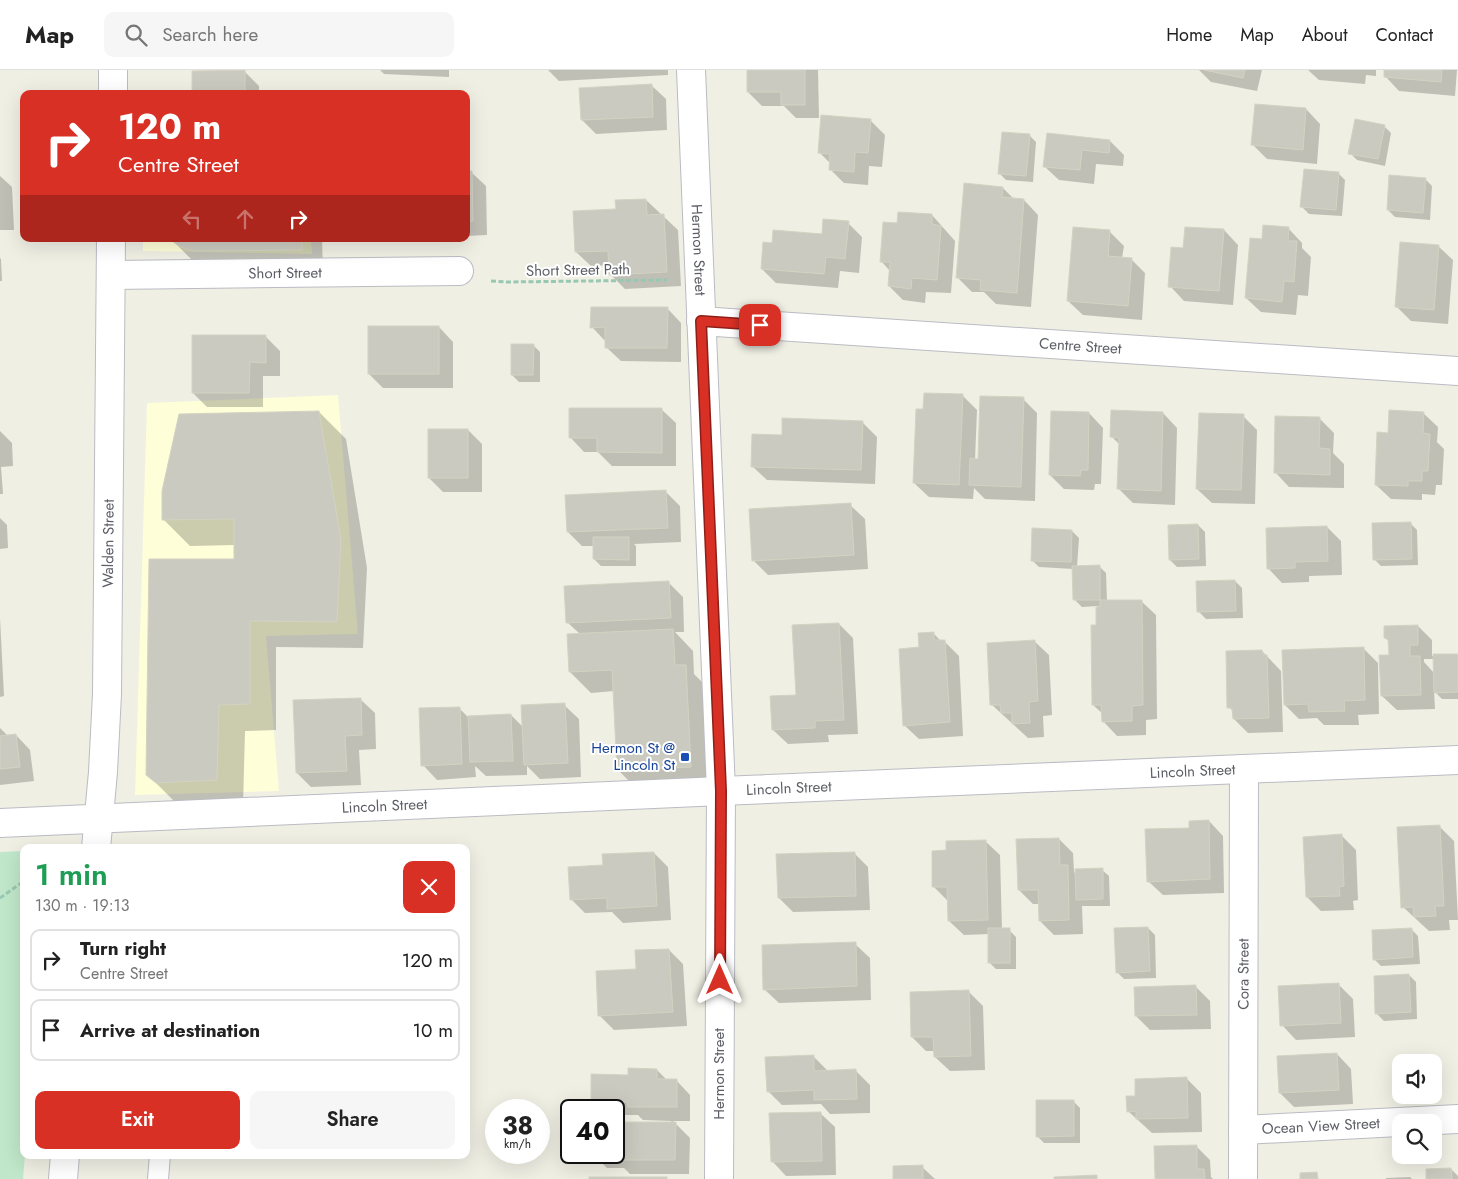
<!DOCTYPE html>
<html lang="en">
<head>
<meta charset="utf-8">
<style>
	:root { --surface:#fff; --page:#f6f6f6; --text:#222; --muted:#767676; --line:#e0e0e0; --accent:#d93025 }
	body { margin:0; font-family:Jost,sans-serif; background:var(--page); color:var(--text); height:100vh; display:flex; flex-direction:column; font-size:19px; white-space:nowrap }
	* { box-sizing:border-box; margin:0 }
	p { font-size:16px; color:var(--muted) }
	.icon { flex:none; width:28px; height:28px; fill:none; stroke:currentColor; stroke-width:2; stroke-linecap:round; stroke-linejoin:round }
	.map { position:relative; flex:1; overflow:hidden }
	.drawer { position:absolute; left:20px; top:774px; width:450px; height:315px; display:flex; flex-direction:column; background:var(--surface); border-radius:10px; box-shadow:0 5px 20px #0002 }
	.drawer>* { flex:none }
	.top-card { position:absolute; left:20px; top:20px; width:450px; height:152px; border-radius:10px; box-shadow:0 5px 20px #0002; background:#d93025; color:#fff; overflow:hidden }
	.tools { position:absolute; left:1392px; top:984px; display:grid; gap:10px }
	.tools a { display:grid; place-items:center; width:50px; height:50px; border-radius:10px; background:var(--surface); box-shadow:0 5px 20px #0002; font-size:25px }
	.speed { position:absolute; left:485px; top:1029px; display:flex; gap:10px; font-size:25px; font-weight:700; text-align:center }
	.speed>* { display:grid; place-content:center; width:65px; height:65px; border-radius:50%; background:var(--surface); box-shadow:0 5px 20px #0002; line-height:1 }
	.speed small { font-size:12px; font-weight:400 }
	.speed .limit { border:2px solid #111; border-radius:8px; background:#fff; color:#111 }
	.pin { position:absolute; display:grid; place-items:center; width:42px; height:42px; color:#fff; margin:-21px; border-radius:10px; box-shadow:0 2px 8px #0006 }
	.me { position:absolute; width:55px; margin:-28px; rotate:0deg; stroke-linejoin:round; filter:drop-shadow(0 0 4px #0008) }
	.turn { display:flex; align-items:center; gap:18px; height:105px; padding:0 15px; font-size:22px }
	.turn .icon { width:65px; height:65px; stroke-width:2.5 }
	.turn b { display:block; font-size:35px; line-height:42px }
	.lanes { display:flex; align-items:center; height:48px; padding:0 15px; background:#0003; justify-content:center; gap:25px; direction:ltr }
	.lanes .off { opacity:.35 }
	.round { display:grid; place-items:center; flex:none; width:52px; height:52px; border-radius:10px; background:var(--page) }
	.headline { display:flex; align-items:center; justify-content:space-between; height:85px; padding:0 15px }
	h1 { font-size:30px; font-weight:600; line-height:38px; color:#1e9e55 }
	.primary-button { display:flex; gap:10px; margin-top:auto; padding:10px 15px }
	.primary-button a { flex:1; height:58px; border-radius:10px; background:var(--accent); color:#fff; font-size:20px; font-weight:600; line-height:58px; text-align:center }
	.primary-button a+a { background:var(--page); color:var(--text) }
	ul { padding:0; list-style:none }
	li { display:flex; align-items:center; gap:15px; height:62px; margin:0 10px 8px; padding:0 5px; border:2px solid var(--line); border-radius:10px }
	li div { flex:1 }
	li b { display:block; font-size:19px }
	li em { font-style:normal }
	header { display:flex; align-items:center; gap:30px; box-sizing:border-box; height:70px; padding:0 25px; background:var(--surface); border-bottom:1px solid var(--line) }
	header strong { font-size:24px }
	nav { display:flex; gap:28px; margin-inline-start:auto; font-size:18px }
	.search { width:350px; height:45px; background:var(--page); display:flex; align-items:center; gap:12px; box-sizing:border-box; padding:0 18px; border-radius:10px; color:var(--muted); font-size:19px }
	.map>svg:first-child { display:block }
	.commercial { fill:#fefed9 }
	.green { fill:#c0e7c9 }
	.shadow { fill:#0003; fill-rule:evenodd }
	.building { fill:#cacac0; stroke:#d4d3c2 }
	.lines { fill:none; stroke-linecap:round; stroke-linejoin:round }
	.service-casing { stroke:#bbbcc3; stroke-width:22 }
	.minor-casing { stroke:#bbbcc3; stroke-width:30 }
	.tertiary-casing { stroke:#bbbcc3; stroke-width:30 }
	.path { stroke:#99c8b2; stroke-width:3; stroke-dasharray:5 2.5; stroke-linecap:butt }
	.service { stroke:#fff; stroke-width:20 }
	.minor { stroke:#fff; stroke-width:28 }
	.tertiary { stroke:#fff; stroke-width:28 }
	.route-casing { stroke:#8d1f18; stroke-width:12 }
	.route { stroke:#d93025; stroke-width:9 }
	.transit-dot { fill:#1a4fb4; stroke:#fff; stroke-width:2 }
	.labels { text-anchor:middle; stroke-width:4; stroke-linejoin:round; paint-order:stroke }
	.street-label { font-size:15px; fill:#5c5e65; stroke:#fff }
	.transit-label { font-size:15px; fill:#164399; stroke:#fff; text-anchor:end }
</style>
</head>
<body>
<header>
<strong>Map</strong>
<div class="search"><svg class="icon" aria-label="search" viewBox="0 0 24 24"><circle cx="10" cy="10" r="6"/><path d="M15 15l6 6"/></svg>Search here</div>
<nav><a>Home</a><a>Map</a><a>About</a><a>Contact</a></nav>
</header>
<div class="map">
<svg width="1458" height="1109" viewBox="0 0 1458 1109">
	<rect width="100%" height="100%" fill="#efefe4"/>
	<g class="commercial">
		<polygon points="143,169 311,169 312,184 143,181"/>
		<polygon points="338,325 358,564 266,566 279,721 135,725 147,333"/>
	</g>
	<polygon class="green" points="24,781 24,1085 25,1085 23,1109 0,1109 0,782"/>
	<g class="shadow">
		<polygon points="380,0 449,0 449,7 384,4"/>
		<polygon points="548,0 668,0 668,5 559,11"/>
		<polygon points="748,0 818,0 819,48 796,48 784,36 762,36 748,22"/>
		<polygon points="1199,0 1262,0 1257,21 1211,12"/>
		<polygon points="1308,0 1376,0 1376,6 1366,5 1365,14 1319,10"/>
		<polygon points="1385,0 1457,0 1455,26 1399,21 1385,6"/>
		<polygon points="245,2 259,16 259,24 193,24"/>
		<polygon points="651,15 666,29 667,60 596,64 582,50"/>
		<polygon points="1306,39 1320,54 1317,94 1267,89 1253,75"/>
		<polygon points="870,50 885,65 882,97 869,96 868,115 844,113 830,99 831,94 820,83"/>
		<polygon points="1384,56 1391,63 1385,96 1357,90 1350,83"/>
		<polygon points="1029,65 1036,72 1033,112 1006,110 999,103"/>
		<polygon points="1048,65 1110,71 1124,85 1123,96 1096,94 1094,114 1059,110 1044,96"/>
		<polygon points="466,102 471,102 486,116 487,165 466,166"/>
		<polygon points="1338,103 1345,110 1342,146 1309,144 1302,137"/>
		<polygon points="0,106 12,117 14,160 0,160"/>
		<polygon points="1425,109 1432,116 1430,150 1395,147 1388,140"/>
		<polygon points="1003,118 1014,129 1024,130 1038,145 1031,237 996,234 984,222 972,222 957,207"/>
		<polygon points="646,130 678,160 681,216 625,219 610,204 610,195 591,196 576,182 617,140"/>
		<polygon points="932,145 955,171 951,223 926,222 925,233 903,230 889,216 890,201 881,191 898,155"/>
		<polygon points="848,153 862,167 859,203 840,201 838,218 776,213 762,199 773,174 823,166"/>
		<polygon points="1288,158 1302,173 1302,178 1311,187 1308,226 1298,225 1296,245 1261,242 1246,228 1263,171"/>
		<polygon points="1224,160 1238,175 1233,235 1184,231 1170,216 1184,180"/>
		<polygon points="1109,161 1124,176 1122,188 1131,189 1145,203 1142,250 1083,245 1068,231"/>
		<polygon points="171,169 322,169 323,200 196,194"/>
		<polygon points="1438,176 1453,190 1448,254 1411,251 1396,236"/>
		<polygon points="0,188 1,189 2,211 0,211"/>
		<polygon points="667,238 681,253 681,292 621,291 606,277 606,272 592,257"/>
		<polygon points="439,257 453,272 453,318 383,318 369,304"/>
		<polygon points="266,267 280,281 280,306 263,306 263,337 207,337 193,323"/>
		<polygon points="533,275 540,282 540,312 519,312 512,305"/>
		<polygon points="962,325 977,340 975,390 979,390 1023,329 1037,343 1035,431 985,429 974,418 973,429 929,427 914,413 924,341"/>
		<polygon points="661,339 676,353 676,396 612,396 598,382 584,382 570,367"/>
		<polygon points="319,342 346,369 367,498 363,578 276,577 276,660 245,661 243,736 175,732 148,705 235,491 235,475 190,476 163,449"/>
		<polygon points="1089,343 1103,358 1101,414 1095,414 1094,420 1064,419 1050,405"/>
		<polygon points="1163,343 1177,358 1175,435 1133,433 1119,419 1120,375 1112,367"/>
		<polygon points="1423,343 1438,357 1437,372 1444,379 1442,415 1436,415 1435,425 1422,424 1422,430 1391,429 1376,415 1389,364"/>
		<polygon points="1243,346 1257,360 1255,434 1212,433 1197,419"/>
		<polygon points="1319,348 1334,363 1333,383 1344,394 1344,418 1289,417 1275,402"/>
		<polygon points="862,352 877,367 875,414 767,410 752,396 783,366"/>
		<polygon points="468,360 482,374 482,422 443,422 429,408"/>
		<polygon points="0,361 12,373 13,396 1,397 3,424 0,424"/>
		<polygon points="665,421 680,436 681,472 634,474 636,476 636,496 601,496 594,489 594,476 582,476 568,462"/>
		<polygon points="850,435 865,449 868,499 768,505 754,491"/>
		<polygon points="0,448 7,455 8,478 0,479"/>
		<polygon points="1410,453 1417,460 1418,495 1381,496 1374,489"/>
		<polygon points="1198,455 1205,462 1206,496 1177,497 1170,490"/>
		<polygon points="1327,457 1341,471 1342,505 1309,506 1309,512 1282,513 1268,498"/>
		<polygon points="1072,461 1079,468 1077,497 1099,496 1106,503 1107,531 1141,531 1156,545 1157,649 1146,650 1146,665 1117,666 1103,651 1103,644 1093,635 1098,536 1082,537 1075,530 1073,499 1039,497 1032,490"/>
		<polygon points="1235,511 1242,518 1243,548 1206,549 1199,542"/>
		<polygon points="668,512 683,527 684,562 675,562 693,581 694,604 707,617 711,717 639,721 618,700 614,621 591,623 570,602 580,564 567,552"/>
		<polygon points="0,548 4,626 0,627"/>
		<polygon points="839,554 853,568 858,664 828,665 829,672 788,674 773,660 798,626"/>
		<path d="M1418 556 1432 570V586L1458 585V629H1442L1434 621 1435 639 1397 640 1382 626 1390 586V572L1385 568ZM1424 589H1434V603L1424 592Z"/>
		<polygon points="933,563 941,571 944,571 959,586 963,666 919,669 904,655 920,578"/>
		<polygon points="1034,571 1049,585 1052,645 1043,646 1044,667 1028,668 992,635"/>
		<polygon points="1363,578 1378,593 1379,644 1358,645 1359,655 1324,655 1317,648 1299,649 1285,635"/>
		<polygon points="1262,581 1281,601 1283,662 1248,663 1234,649 1234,642 1229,637"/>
		<polygon points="360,629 375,643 376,679 359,680 361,715 311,717 297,703"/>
		<polygon points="564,635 579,649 581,707 540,709 527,696 527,705 486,706 475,696 476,707 437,710 423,695 459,638 468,647 511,645 524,658"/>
		<polygon points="0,658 8,666 16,665 30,680 34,711 0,715"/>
		<polygon points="1209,751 1223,766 1224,823 1163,825 1148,811 1191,759"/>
		<polygon points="1440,757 1454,771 1458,850 1449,850 1450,860 1429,861 1403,837"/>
		<polygon points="1342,766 1356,780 1358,830 1353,831 1354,840 1321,841 1307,827"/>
		<polygon points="1059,769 1073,783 1074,802 1077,805 1102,800 1109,806 1110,836 1082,836 1083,864 1054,865 1040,851 1040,834 1033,834 1019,820"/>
		<polygon points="985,771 1000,785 1002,860 1009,860 1016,867 1016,899 996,899 989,892 990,864 964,865 949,851 948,831 934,817"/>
		<polygon points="654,783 668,797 671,850 623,853 612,842 585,843 571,829 604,796"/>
		<polygon points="854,783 868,797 870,840 793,842 779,828"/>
		<polygon points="1148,858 1155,865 1156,908 1124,909 1117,902"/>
		<polygon points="1411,859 1418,866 1420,894 1381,896 1374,889"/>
		<polygon points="855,874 870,888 871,930 779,933 764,919"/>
		<polygon points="669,880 683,894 687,956 614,960 600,946"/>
		<polygon points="1409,905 1416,912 1417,949 1384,951 1377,944"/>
		<polygon points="1339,915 1353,929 1355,967 1296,970 1282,955"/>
		<polygon points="1195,916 1210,931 1211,959 1150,960 1136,946"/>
		<polygon points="969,922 983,936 985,1000 950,1001 935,987 935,981 926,981 912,967"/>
		<polygon points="1337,984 1351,999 1353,1034 1294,1037 1280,1023"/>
		<polygon points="813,986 828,1001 855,1000 870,1015 870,1043 830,1044 821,1034 782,1035 768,1021"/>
		<polygon points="657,1000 667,1010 676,1010 690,1025 690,1051 673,1051 690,1068 689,1104 630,1104 624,1098 607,1098 593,1084 614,1082 614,1063 671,1053 671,1051 643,1050 638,1045 614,1045 614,1040 602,1040 592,1030 629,1006"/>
		<polygon points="1186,1008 1201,1023 1202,1062 1152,1063 1128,1041 1136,1027"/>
		<polygon points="1073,1031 1080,1038 1080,1073 1044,1073 1037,1066"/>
		<polygon points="820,1043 835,1057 836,1105 786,1106 772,1091"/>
		<polygon points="1196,1076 1210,1090 1211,1107 1213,1109 1156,1109"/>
		<polygon points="922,1097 935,1109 894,1109"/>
		<polygon points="1451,1099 1458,1106 1458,1109 1428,1109"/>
		<polygon points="1410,1107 1412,1109 1386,1109 1386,1108"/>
	</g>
	<g class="building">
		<polygon points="245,0 245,24 192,24 192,1"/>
		<polygon points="747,0 805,0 805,35 781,35 781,22 747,22"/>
		<polygon points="1204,0 1245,0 1243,8"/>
		<polygon points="1384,0 1442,0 1441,12 1384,7"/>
		<polygon points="652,14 653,47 581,50 579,18"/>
		<polygon points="1255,34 1306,38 1303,80 1251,75"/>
		<polygon points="821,45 871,49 868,83 855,82 854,102 829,100 830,84 818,83"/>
		<polygon points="1355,49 1385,55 1378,89 1348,84"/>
		<polygon points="1002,62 1030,64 1026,106 998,104"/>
		<polygon points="1047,63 1110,70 1109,83 1082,80 1080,100 1043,97"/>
		<polygon points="1304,99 1339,102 1336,140 1300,137"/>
		<polygon points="466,101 472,101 473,151 466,152"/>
		<polygon points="1389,105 1426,108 1423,143 1387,140"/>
		<polygon points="964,113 1003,117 1002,127 1024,129 1017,223 980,220 981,210 956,208"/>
		<polygon points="646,129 647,145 664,144 667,202 609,205 608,181 575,182 573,141 616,139 615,130"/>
		<polygon points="898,142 932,144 932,154 941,156 937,210 912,208 911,219 888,216 890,192 880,192 883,152 897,153"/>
		<polygon points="823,149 849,151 845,189 826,187 824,204 761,199 763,172 772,173 773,160 822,164"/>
		<polygon points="1263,155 1289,157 1288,171 1297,171 1294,212 1284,211 1282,232 1245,228 1250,168 1262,169"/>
		<polygon points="1073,157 1110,160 1108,186 1132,188 1128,236 1067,231"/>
		<polygon points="1185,157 1224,159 1219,221 1168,217 1171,177 1183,178"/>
		<polygon points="169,169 302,169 302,180 192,181 181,177"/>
		<polygon points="1400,172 1439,175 1434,240 1395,237"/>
		<polygon points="591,237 668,237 667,278 605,278 605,257 590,258"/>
		<rect x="368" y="256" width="71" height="48"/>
		<polygon points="192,265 266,265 266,293 250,292 249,323 192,323"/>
		<polygon points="511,274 534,274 533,305 511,305"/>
		<polygon points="924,323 963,324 959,415 913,413 916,339 923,339"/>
		<polygon points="980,326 1024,327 1021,417 969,415 970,388 978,389"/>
		<polygon points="569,338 662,338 662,383 597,382 597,368 569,368"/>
		<polygon points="1111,340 1163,342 1161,421 1117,419 1119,368 1110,367"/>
		<polygon points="1389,340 1424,342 1423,363 1430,364 1428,401 1422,401 1422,411 1408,411 1408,416 1375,415 1377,362 1388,363"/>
		<polygon points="319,341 341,470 337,552 250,551 250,634 219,635 217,710 156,713 146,705 149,489 234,489 234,449 162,450 162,421 179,344"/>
		<polygon points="1051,341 1089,342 1088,400 1081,400 1080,406 1049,405"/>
		<polygon points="1199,343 1244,344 1241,420 1196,419"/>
		<polygon points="1275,346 1320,347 1319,378 1330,379 1330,405 1274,403"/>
		<polygon points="782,348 863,351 861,400 751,397 752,364 782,365"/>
		<rect x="428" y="359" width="40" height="49"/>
		<polygon points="666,420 668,458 567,462 565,425"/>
		<polygon points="851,433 854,485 752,491 749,439"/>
		<polygon points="1411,452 1412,489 1373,490 1372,453"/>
		<polygon points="1198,454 1199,489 1169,490 1168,455"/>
		<polygon points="1327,456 1328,491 1295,492 1295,498 1267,499 1266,458"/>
		<polygon points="1032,458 1072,460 1071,492 1031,491"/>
		<polygon points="593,467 629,467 629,490 593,489"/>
		<polygon points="1100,495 1100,530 1073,530 1072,496"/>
		<polygon points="1235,510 1236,541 1197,542 1196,511"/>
		<polygon points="669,511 671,548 566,553 564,516"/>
		<polygon points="1100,530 1142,530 1143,635 1132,636 1132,651 1102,652 1101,635 1092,635 1091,555 1096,555 1096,537 1100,537"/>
		<polygon points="839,553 844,650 815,651 815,658 772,660 770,626 796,625 792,555"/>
		<polygon points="1418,555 1418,575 1410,575 1410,586 1420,586 1421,625 1381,626 1379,585 1389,585 1388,568 1384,568 1384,556"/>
		<polygon points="673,559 675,595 686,595 691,697 617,700 612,600 569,602 567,564"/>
		<polygon points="934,562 934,570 945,570 950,652 903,656 899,579 919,577 918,563"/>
		<polygon points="1035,570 1038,631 1029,632 1030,653 1012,654 1012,643 1001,643 1000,635 990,635 987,573"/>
		<polygon points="1364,577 1365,630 1344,631 1345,641 1309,642 1308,634 1284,635 1282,580"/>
		<polygon points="1262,580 1263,585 1267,585 1269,648 1233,649 1232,638 1227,638 1226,581"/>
		<polygon points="1433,584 1458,584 1458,622 1434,623"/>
		<polygon points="361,628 362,665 345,666 347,701 296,703 293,630"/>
		<polygon points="565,633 568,693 524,695 521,635"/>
		<polygon points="460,637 462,694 421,696 419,638"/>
		<polygon points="511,644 513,691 470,692 468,646"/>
		<polygon points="16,664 20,697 0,699 0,666"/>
		<polygon points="1209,750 1210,809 1147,812 1145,759 1189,758 1189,751"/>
		<polygon points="1440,755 1444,836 1435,836 1436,846 1414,847 1413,837 1401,838 1397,757"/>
		<polygon points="1342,764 1344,816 1339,817 1340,826 1306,827 1303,767"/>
		<polygon points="1059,768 1060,795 1068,795 1069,850 1039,851 1038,820 1018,820 1016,769"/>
		<polygon points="986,770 988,850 948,851 947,817 932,817 932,781 946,780 946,771"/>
		<polygon points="654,782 657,836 607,839 607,828 570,830 568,797 603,795 602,784"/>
		<polygon points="855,782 856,826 778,828 776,784"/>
		<polygon points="1103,798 1103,829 1076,830 1075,799"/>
		<polygon points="1148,857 1150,901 1116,903 1114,858"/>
		<rect x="988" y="858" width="22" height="35"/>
		<polygon points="1412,858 1413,887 1373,890 1372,860"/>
		<polygon points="856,872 857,916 763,920 762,875"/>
		<polygon points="669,879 673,942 598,946 596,901 636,899 635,880"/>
		<polygon points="1409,904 1411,942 1375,944 1374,906"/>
		<polygon points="1339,913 1341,953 1280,956 1278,916"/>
		<polygon points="1196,915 1197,945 1135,946 1134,917"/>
		<polygon points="969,920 971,986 934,987 933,967 911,967 910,922"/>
		<polygon points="1337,983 1339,1020 1279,1023 1277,986"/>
		<polygon points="814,985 814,1001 856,999 857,1029 814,1030 814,1020 767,1022 765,987"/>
		<polygon points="628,998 657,999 657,1009 677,1009 677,1037 628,1037 627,1032 591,1031 591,1004 628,1005"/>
		<polygon points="1187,1007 1188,1048 1136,1049 1136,1041 1127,1042 1126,1026 1135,1026 1135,1009"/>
		<polygon points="1036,1030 1074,1030 1074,1066 1036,1067"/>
		<polygon points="821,1042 822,1091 771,1092 769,1043"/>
		<polygon points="616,1052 676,1052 675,1090 615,1090 615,1084 592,1084 592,1082 614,1082 614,1061 616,1061"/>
		<polygon points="1197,1075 1197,1099 1204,1099 1205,1109 1155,1109 1154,1076"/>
		<polygon points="923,1095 923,1109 893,1109 893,1096"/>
		<polygon points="1451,1098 1452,1109 1426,1109 1426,1099"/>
		<polygon points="1317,1102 1318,1109 1300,1109 1300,1103"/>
		<polygon points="1097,1105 1097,1109 1054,1109 1054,1107"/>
		<rect x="589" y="1107" width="78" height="2"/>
	</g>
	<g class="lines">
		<defs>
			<polyline id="service" points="158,1109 160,1085"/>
			<g id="minor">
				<polyline points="113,24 113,0"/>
				<path id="s1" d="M111 205 459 201"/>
				<path id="s2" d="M701 251 1458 301"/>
				<path id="s3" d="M0 753 721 721"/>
				<path id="s4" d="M96 778 103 702 107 624 111 169"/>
				<path id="s5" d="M1243 1060 1458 1049"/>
				<polyline points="63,1109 65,1085"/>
				<path id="s6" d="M1243 1109 1244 699"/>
			</g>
			<g id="tertiary">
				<path id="s7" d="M691 0 721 721 719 1109"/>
				<path id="s8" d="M721 721 1458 690"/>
			</g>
		</defs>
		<use href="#service" class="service-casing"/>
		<use href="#minor" class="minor-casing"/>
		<use href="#tertiary" class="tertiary-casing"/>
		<g class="path">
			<polyline points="491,211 506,212 667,210"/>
			<polyline points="0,828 24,811"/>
		</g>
		<use href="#service" class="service"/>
		<use href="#minor" class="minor"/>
		<use href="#tertiary" class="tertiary"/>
	</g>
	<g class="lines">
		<defs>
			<polyline id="route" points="720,910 721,721 701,251 760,255"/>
		</defs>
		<use href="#route" class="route-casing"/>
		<use href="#route" class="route"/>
	</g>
	<rect class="transit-dot" x="680" y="682" width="10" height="10" rx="2.5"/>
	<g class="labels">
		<g class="street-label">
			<text dy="5" stroke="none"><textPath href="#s7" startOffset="180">Hermon Street</textPath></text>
			<text transform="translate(578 200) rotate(-1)" y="5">Short Street Path</text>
			<text dy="5" stroke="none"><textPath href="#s1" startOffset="174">Short Street</textPath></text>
			<text dy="5" stroke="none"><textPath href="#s2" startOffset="380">Centre Street</textPath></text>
			<text dy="5" stroke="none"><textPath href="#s4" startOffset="305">Walden Street</textPath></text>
			<text dy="5" stroke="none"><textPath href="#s8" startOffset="472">Lincoln Street</textPath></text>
			<text dy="5" stroke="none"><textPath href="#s8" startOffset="68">Lincoln Street</textPath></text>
			<text dy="5" stroke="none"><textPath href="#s3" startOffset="385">Lincoln Street</textPath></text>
			<text dy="5" stroke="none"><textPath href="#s6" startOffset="205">Cora Street</textPath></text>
			<text transform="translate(719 1004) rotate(-90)" y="5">Hermon Street</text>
			<text dy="5" stroke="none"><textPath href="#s5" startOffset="78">Ocean View Street</textPath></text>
		</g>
		<g class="transit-label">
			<text x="675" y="683">Hermon St @<tspan x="675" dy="17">Lincoln St</tspan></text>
		</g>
	</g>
</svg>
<div class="tools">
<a><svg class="icon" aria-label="sound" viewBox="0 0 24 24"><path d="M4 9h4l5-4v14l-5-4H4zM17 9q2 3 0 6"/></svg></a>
<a><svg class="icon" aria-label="search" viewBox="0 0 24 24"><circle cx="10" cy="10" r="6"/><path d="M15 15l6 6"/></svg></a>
</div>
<div class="speed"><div>38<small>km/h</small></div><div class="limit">40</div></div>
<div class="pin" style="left:760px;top:255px;background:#d93025"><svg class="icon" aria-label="arrive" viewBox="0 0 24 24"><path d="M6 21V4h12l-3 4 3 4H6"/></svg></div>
<svg class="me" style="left:720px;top:910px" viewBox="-20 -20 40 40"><path d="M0-17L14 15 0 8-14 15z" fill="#d93025" stroke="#fff" stroke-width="4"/></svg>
<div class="top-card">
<div class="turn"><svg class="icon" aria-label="right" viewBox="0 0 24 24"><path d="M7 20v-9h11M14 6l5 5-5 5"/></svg><div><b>120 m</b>Centre Street</div></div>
<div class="lanes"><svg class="icon off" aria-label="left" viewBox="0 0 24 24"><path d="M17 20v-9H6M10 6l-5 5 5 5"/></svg><svg class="icon off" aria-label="ahead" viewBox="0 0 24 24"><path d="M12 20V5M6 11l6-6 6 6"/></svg><svg class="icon" aria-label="right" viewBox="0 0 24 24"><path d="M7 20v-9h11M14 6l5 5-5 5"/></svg></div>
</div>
<section class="drawer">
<div class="headline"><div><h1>1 min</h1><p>130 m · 19:13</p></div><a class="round" style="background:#d93025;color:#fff"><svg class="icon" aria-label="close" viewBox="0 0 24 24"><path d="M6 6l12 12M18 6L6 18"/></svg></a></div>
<ul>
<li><svg class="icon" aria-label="right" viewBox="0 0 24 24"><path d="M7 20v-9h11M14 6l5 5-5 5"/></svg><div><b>Turn right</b><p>Centre Street</p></div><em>120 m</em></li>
<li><svg class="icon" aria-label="arrive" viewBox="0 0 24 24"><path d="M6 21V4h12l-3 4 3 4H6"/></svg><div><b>Arrive at destination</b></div><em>10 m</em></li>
</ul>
<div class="primary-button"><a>Exit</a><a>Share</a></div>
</section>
</div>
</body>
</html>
